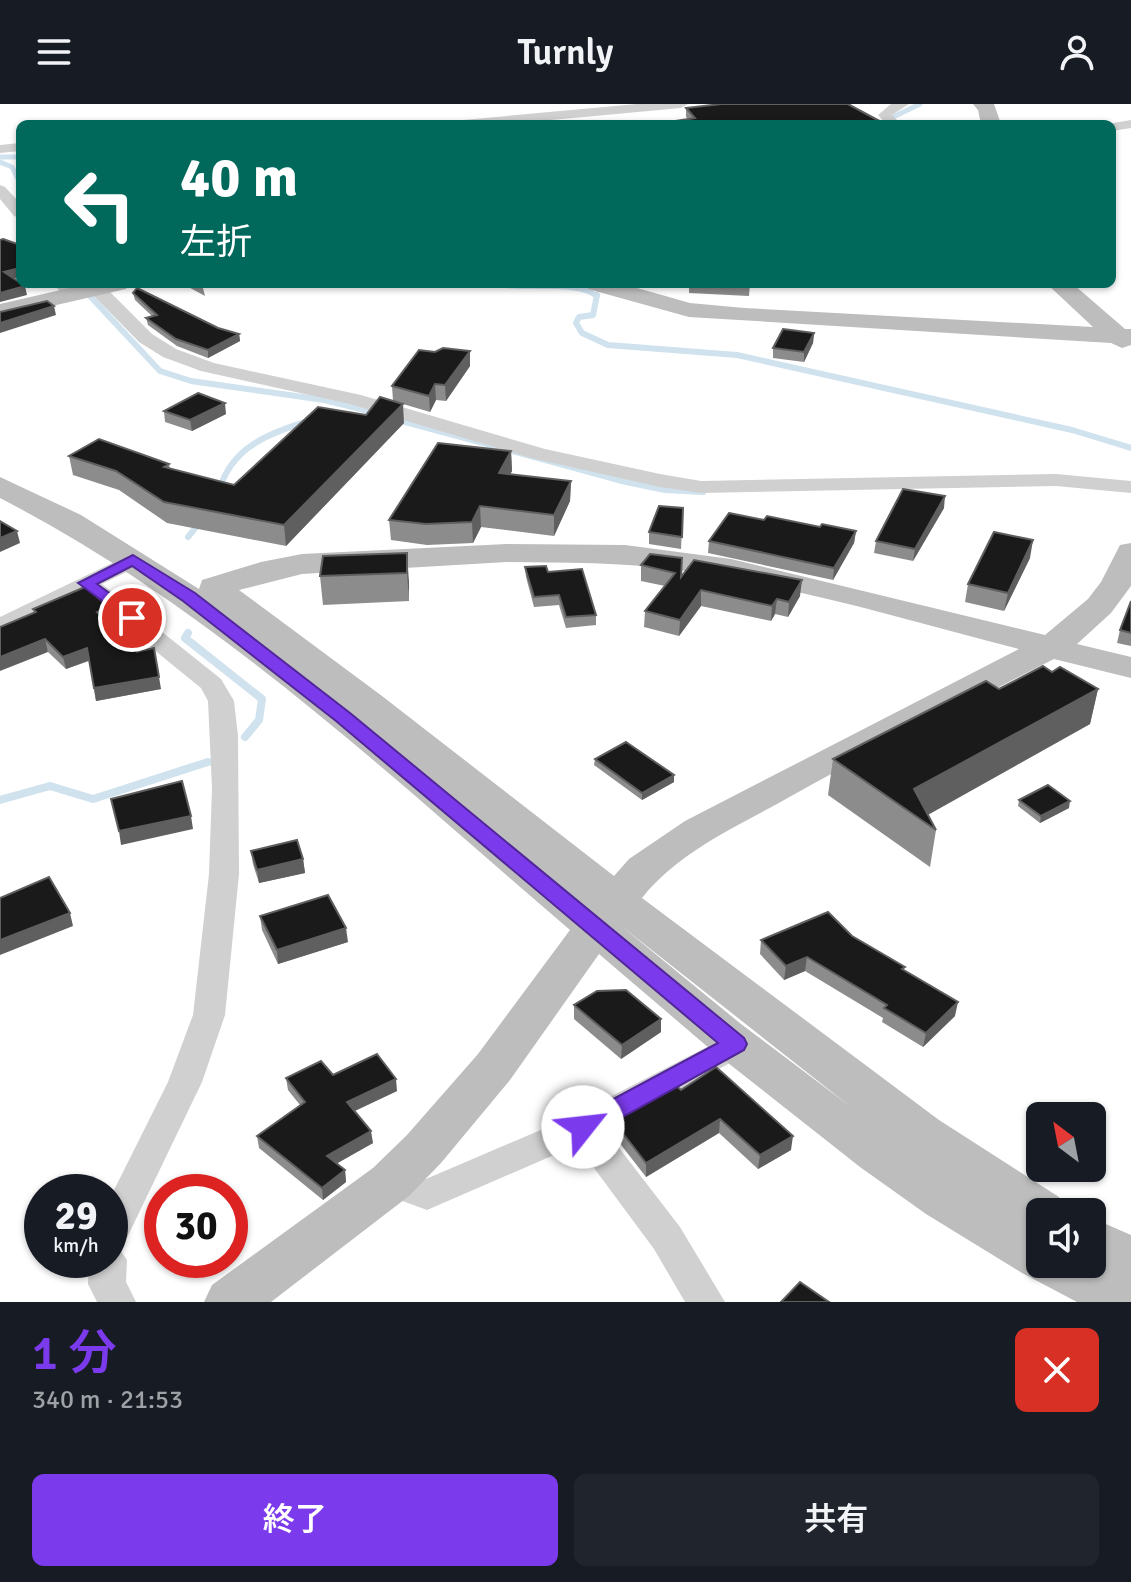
<!DOCTYPE html>
<html lang="ja">
<head>
<meta charset="utf-8">
<style>
	:root { --surface:#171b24; --page:#20242c; --text:#f1f3f6; --muted:#9ea1a6; --accent:#7c3aed }
	body { margin:0; font-family:Signika,"Noto Sans JP",sans-serif; background:var(--page); color:var(--text); height:100vh; display:flex; flex-direction:column; font-size:30px; white-space:nowrap }
	* { box-sizing:border-box; margin:0 }
	p { font-size:26px; color:var(--muted) }
	.icon { flex:none; width:44px; height:44px; fill:none; stroke:currentColor; stroke-width:2; stroke-linecap:round; stroke-linejoin:round }
	.map { position:relative; height:1198px; overflow:hidden }
	.details { display:flex; flex-direction:column; background:var(--surface); flex:1 }
	.details>* { flex:none }
	.hud { position:absolute; left:16px; top:16px; width:1100px; height:168px; border-radius:12px; box-shadow:0 2px 6px #0004; background:#00695c; color:#fff; overflow:hidden }
	.needle { width:52px; rotate:328deg }
	.buttons { position:absolute; left:1026px; top:998px; display:grid; gap:16px }
	.buttons a { display:grid; place-items:center; width:80px; height:80px; border-radius:12px; background:var(--surface); box-shadow:0 2px 6px #0004; font-size:40px }
	.speed { position:absolute; left:24px; top:1070px; display:flex; gap:16px; font-size:40px; font-weight:700; text-align:center }
	.speed>* { display:grid; place-content:center; width:104px; height:104px; border-radius:50%; background:var(--surface); box-shadow:0 2px 6px #0004; line-height:1 }
	.speed small { font-size:20px; font-weight:400 }
	.speed .limit { border:12px solid #d22; background:#fff; color:#111 }
	.pin { position:absolute; display:grid; place-items:center; width:68px; height:68px; color:#fff; margin:-34px; border:4px solid #fff; border-radius:50%; box-shadow:0 2px 8px #0007 }
	.me { position:absolute; width:88px; margin:-44px; rotate:61deg; stroke-linejoin:round; filter:drop-shadow(0 0 6px #0008) }
	.turn { display:flex; align-items:center; gap:28px; height:168px; padding:0 32px; font-size:36px }
	.turn .icon { width:104px; height:104px; stroke-width:2.5 }
	.turn b { display:block; font-size:56px; line-height:68px }
	.round { display:grid; place-items:center; flex:none; width:84px; height:84px; border-radius:12px; background:var(--page) }
	.head { display:flex; align-items:center; justify-content:space-between; height:136px; padding:0 32px }
	h1 { font-size:48px; font-weight:600; line-height:60px; color:var(--accent) }
	.button { display:flex; gap:16px; margin-top:auto; padding:16px 32px }
	.button a { flex:1; height:92px; border-radius:12px; background:var(--accent); color:#fff; font-size:32px; font-weight:600; line-height:92px; text-align:center }
	.button a+a { background:var(--page); color:var(--text) }
	header { display:flex; justify-content:space-between; align-items:center; height:104px; padding:0 32px; background:var(--surface); font-size:36px; font-weight:600 }
	.map>svg:first-child { display:block }
	.lines { fill:none; stroke-linecap:round; stroke-linejoin:round }
	.stream-far2 { stroke:#cfe2ee; stroke-width:5 }
	.stream-far1 { stroke:#cfe2ee; stroke-width:6 }
	.stream { stroke:#cfe2ee; stroke-width:8 }
	.street { fill:#d0d0d0; fill-rule:evenodd }
	.secondary { fill:#bdbdbd; fill-rule:evenodd }
	.wall { fill:#8c8c8c }
	.shaded-wall { fill:#5f5f5f }
	.building { fill:#1a1a1a; stroke:#5f5f5f; stroke-width:2 }
	.route { fill:#7c3aed; stroke:#51269a; stroke-width:2 }
</style>
</head>
<body>
<header><svg class="icon" aria-label="menu" viewBox="0 0 24 24"><path d="M4 6h16M4 12h16M4 18h16"/></svg>Turnly<svg class="icon" aria-label="person" viewBox="0 0 24 24"><circle cx="12" cy="8" r="4"/><path d="M4 21q1-7 8-7t8 7"/></svg></header>
<div class="map">
<svg width="1131" height="1198" viewBox="0 0 1131 1198">
	<rect width="100%" height="100%" fill="#fff"/>
	<g class="lines">
		<g class="stream-far2">
			<polyline points="891,14 920,0"/>
			<polyline points="628,20 643,20"/>
			<polyline points="0,53 20,53"/>
			<polyline points="0,58 12,63 20,79"/>
			<polyline points="78,180 91,193"/>
			<path d="M494 180C520 186 582 176 597 193"/>
		</g>
		<g class="stream-far1">
			<polyline points="89,191 160,267 191,277 324,296 377,309"/>
			<polyline points="597,191 593,211 579,213 576,219 582,229 608,241 737,251 1072,326 1131,344"/>
			<polyline points="398,316 626,378 665,386 703,388"/>
			<path d="M219 388C230 343 271 328 312 316"/>
			<polyline points="188,433 201,417"/>
		</g>
		<g class="stream">
			<polyline points="188,529 185,534 262,595 259,616 245,633"/>
			<polyline points="0,696 50,682 93,695 208,658"/>
		</g>
		<g class="street">
			<polygon points="637,0 688,0 681,4 508,20 456,20 463,16"/>
			<polygon points="891,0 909,0 892,11 901,20 886,20 878,11"/>
			<polygon points="1131,16 1131,24 1112,27 1112,20 1107,20"/>
			<polygon points="20,39 20,47 0,49 0,41"/>
			<polygon points="0,81 5,83 20,99 20,114 14,112 0,95"/>
			<polygon points="54,180 72,180 80,190 77,194 65,194"/>
			<polygon points="90,180 102,180 152,230 176,245 214,259 361,291 545,345 660,370 701,377 1056,370 1131,377 1131,389 1056,382 701,389 660,383 531,354 350,300 201,267 163,253 139,238 90,188 87,184"/>
			<polygon points="133,449 141,451 144,456 141,461 102,480 221,575 234,597 238,632 239,770 225,911 202,978 123,1142 119,1144 127,1156 126,1178 136,1198 97,1198 88,1180 89,1156 110,1156 110,1094 168,978 193,911 209,770 212,684 208,597 201,584 84,489 0,530 0,513"/>
			<polygon points="736,928 748,931 753,940 748,949 606,1027 680,1123 725,1198 685,1198 654,1145 577,1041 427,1106 378,1088 373,1078 378,1068 391,1063 426,1075 571,1013"/>
		</g>
		<g class="secondary">
			<polygon points="973,0 994,0 1001,20 981,20 978,6"/>
			<polygon points="87,180 130,180 126,185 0,214 0,200"/>
			<polygon points="584,180 623,180 690,199 744,204 1093,223 1047,180 1073,180 1125,225 1131,225 1131,241 1122,244 1111,239 689,213 588,185"/>
			<path d="M0 373 81 411 199 485 202 476 261 458 302 450 507 440 625 441 731 455 1045 531 1088 495 1101 478 1120 441 1131 439V482L1111 509 1077 540 1131 553V574L1054 555C961 602 867 649 777 700 729 726 676 751 642 794L939 1016 1059 1093 1066 1108H1040V1160H1092V1114L1131 1131V1198H1077L1022 1169 926 1110 860 1063 709 944 599 850 510 976 441 1059 409 1092 271 1198H204L212 1181 373 1064 407 1031 478 950 570 826C389 671 213 504 0 394ZM507 458C564 459 622 458 678 466 793 481 907 516 1019 545L685 717 629 755 614 772 382 592 239 486 302 470ZM620 821 851 1003 741 920Z"/>
		</g>
	</g>
	<g class="wall">
		<polygon points="686,4 885,20 688,15 686,13"/>
		<polygon points="183,180 202,180 205,192"/>
		<polygon points="686,180 750,180 749,192 689,189 689,184 686,184"/>
		<polygon points="133,189 218,224 239,230 240,237 208,254 177,242 148,221 146,214 152,212 135,196"/>
		<polygon points="814,229 813,239 804,258 773,254 773,244"/>
		<polygon points="470,247 470,262 446,297 436,296 430,308 393,297 392,282 435,248"/>
		<polygon points="164,307 226,310 192,327 165,318"/>
		<polygon points="404,319 286,442 167,419 119,386 73,371 69,352 169,360 170,365 234,381"/>
		<polygon points="511,347 512,367 510,370 571,377 570,397 554,432 481,423 473,439 427,441 391,436 389,416"/>
		<polygon points="683,404 681,445 649,440 649,428"/>
		<polygon points="944,404 913,457 874,449 876,437"/>
		<polygon points="764,416 856,427 854,439 833,476 708,449 709,437"/>
		<polygon points="407,449 409,497 323,501 320,472"/>
		<polygon points="650,450 681,473 800,492 788,513 775,510 771,517 701,502 679,532 644,523 645,507 665,482 641,477 641,461"/>
		<polygon points="1030,454 1004,507 965,498 968,480"/>
		<polygon points="525,463 548,468 596,511 596,521 566,524 559,501 534,503 526,473"/>
		<polygon points="1131,497 1131,542 1117,539 1120,526"/>
		<polygon points="109,503 111,516 107,517 161,585 96,597 89,557 66,565 48,548 33,505"/>
		<polygon points="1052,568 1098,585 1090,620 928,711 936,726 930,763 828,691 833,655 999,585"/>
		<polygon points="595,655 674,678 642,696 594,661"/>
		<polygon points="1019,696 1069,704 1040,719 1018,702"/>
		<polygon points="251,747 303,755 305,769 259,779 253,760"/>
		<polygon points="260,812 348,838 278,860 262,826"/>
		<polygon points="852,832 904,867 955,912 923,943 882,918 883,914 805,867 784,876 760,850 761,836"/>
		<polygon points="574,901 661,915 661,928 621,955 574,915"/>
		<polygon points="333,971 397,987 355,1007 373,1039 337,1059 345,1066 346,1078 323,1096 259,1044 257,1032 300,1001 288,986 286,974"/>
		<polygon points="681,986 791,1046 758,1065 719,1029 646,1073 611,1028 611,1014"/>
	</g>
	<g class="shaded-wall">
		<polygon points="20,164 20,173 6,177 4,168"/>
		<polygon points="25,182 27,191 0,198 0,189"/>
		<polygon points="54,202 56,211 0,229 0,219"/>
		<polygon points="814,229 813,239 804,258 804,248"/>
		<polygon points="239,230 240,237 208,254 208,246"/>
		<polygon points="470,247 470,262 446,297 445,281"/>
		<polygon points="435,280 436,296 430,308 429,292"/>
		<polygon points="225,299 226,310 192,327 190,316"/>
		<polygon points="403,300 404,319 286,442 284,421"/>
		<polygon points="511,347 512,367 500,389 499,369"/>
		<polygon points="571,377 570,397 554,432 554,411"/>
		<polygon points="945,392 944,404 913,457 915,445"/>
		<polygon points="480,402 481,423 473,439 472,418"/>
		<polygon points="17,427 20,439 0,448 0,434"/>
		<polygon points="856,427 854,439 833,476 834,464"/>
		<polygon points="1033,436 1030,454 1004,507 1008,489"/>
		<polygon points="407,449 409,478 409,497 407,469"/>
		<polygon points="802,476 800,492 788,513 789,498"/>
		<polygon points="701,486 701,502 679,532 680,516"/>
		<polygon points="777,495 775,510 771,517 772,502"/>
		<polygon points="109,503 111,516 100,520 97,508"/>
		<polygon points="45,535 48,548 0,567 0,553"/>
		<polygon points="87,544 90,556 66,565 63,553"/>
		<polygon points="159,573 161,585 96,597 94,584"/>
		<polygon points="1098,585 1090,620 920,715 914,685"/>
		<polygon points="674,671 674,678 642,696 642,689"/>
		<polygon points="1070,697 1069,704 1040,719 1041,712"/>
		<polygon points="191,712 193,725 121,741 119,727"/>
		<polygon points="303,755 305,769 259,779 257,766"/>
		<polygon points="70,809 73,822 0,851 0,836"/>
		<polygon points="346,824 348,838 278,860 277,846"/>
		<polygon points="807,853 805,867 784,876 786,862"/>
		<polygon points="958,898 955,912 923,943 926,929"/>
		<polygon points="661,915 661,928 621,955 622,941"/>
		<polygon points="396,975 397,987 348,1010 347,998"/>
		<polygon points="720,1015 719,1029 646,1073 646,1059"/>
		<polygon points="371,1027 373,1039 329,1064 327,1052"/>
		<polygon points="793,1032 791,1046 758,1065 760,1051"/>
		<polygon points="345,1066 346,1078 323,1096 322,1084"/>
	</g>
	<g class="building">
		<polygon points="721,0 848,0 885,20 656,20 695,14 686,4"/>
		<polygon points="3,135 20,141 20,164 4,168 25,182 0,189 0,136"/>
		<polygon points="707,180 750,180 749,182"/>
		<polygon points="137,184 218,224 239,230 208,246 176,235 146,214 157,211 133,189"/>
		<polygon points="47,197 54,202 0,219 0,208"/>
		<polygon points="783,225 814,229 804,248 773,244"/>
		<polygon points="443,244 470,247 445,281 435,280 429,292 392,282 419,246 435,248"/>
		<polygon points="198,289 225,299 190,316 164,307"/>
		<polygon points="380,293 403,300 284,421 164,398 116,367 69,352 99,335 169,360 164,363 234,381 318,303 366,311"/>
		<polygon points="438,339 511,347 499,369 571,377 554,411 480,402 472,418 426,420 389,416"/>
		<polygon points="903,385 945,392 915,445 876,437"/>
		<polygon points="659,402 683,404 682,433 649,428"/>
		<polygon points="729,409 764,416 767,412 820,423 822,420 856,427 834,464 709,437"/>
		<polygon points="0,417 17,427 0,434"/>
		<polygon points="994,428 1033,436 1008,489 968,480"/>
		<polygon points="407,449 407,469 320,472 323,452"/>
		<polygon points="650,450 682,454 681,473 694,456 802,476 789,498 777,495 772,502 701,486 680,516 645,507 675,469 641,461"/>
		<polygon points="546,462 548,468 582,465 596,511 566,513 559,491 534,493 525,463"/>
		<polygon points="85,483 109,503 97,508 137,548 154,544 159,573 94,584 87,544 63,553 45,535 0,553 0,523 36,508 33,505"/>
		<polygon points="1131,497 1131,529 1120,526"/>
		<polygon points="1043,562 1052,568 1060,563 1098,585 914,685 936,726 833,655 986,577 999,585"/>
		<polygon points="626,638 674,671 642,689 595,655"/>
		<polygon points="182,677 191,712 119,727 111,695"/>
		<polygon points="1048,681 1070,697 1041,712 1019,696"/>
		<polygon points="297,736 303,755 257,766 251,747"/>
		<polygon points="49,773 70,809 0,836 0,794"/>
		<polygon points="328,791 346,824 277,846 260,812"/>
		<polygon points="828,808 852,832 905,863 902,865 958,898 926,929 884,904 887,901 807,853 786,862 761,836"/>
		<polygon points="626,886 661,915 622,941 574,901 597,887"/>
		<polygon points="377,950 396,975 347,998 371,1027 327,1052 345,1066 322,1084 257,1032 305,998 286,974 321,957 333,971"/>
		<polygon points="716,963 793,1032 760,1051 720,1015 646,1059 611,1014 674,980 681,986"/>
		<polygon points="800,1178 829,1198 781,1198"/>
	</g>
	<polygon class="route" points="133,451 195,489 350,609 744,934 747,940 744,946 592,1030 583,1033 574,1030 571,1023 574,1016 718,939 336,617 183,497 132,462 97,480 138,510 140,514 138,518 132,519 78,479"/>
</svg>
<div class="buttons">
<a><svg class="needle" viewBox="-14 -14 28 28"><path d="M0-13l5 13h-10z" fill="#e53935"/><path d="M0 13l5-13h-10z" fill="#9ea1a6"/></svg></a>
<a><svg class="icon" aria-label="sound" viewBox="0 0 24 24"><path d="M4 9h4l5-4v14l-5-4H4zM17 9q2 3 0 6"/></svg></a>
</div>
<div class="speed"><div>29<small>km/h</small></div><div class="limit">30</div></div>
<div class="pin" style="left:132px;top:514px;background:#d93025"><svg class="icon" aria-label="arrive" viewBox="0 0 24 24"><path d="M6 21V4h12l-3 4 3 4H6"/></svg></div>
<svg class="me" style="left:583px;top:1023px" viewBox="-20 -20 40 40"><circle r="19" fill="#fff"/><path d="M0-13L10 11 0 6-10 11z" fill="#7c3aed"/></svg>
<div class="hud">
<div class="turn"><svg class="icon" aria-label="left" viewBox="0 0 24 24"><path d="M17 20v-9H6M10 6l-5 5 5 5"/></svg><div><b>40 m</b>左折</div></div>
</div>
</div>
<section class="details">
<div class="head"><div><h1>1 分</h1><p>340 m · 21:53</p></div><a class="round" style="background:#d93025;color:#fff"><svg class="icon" aria-label="close" viewBox="0 0 24 24"><path d="M6 6l12 12M18 6L6 18"/></svg></a></div>
<div class="button"><a>終了</a><a>共有</a></div>
</section>
</body>
</html>
